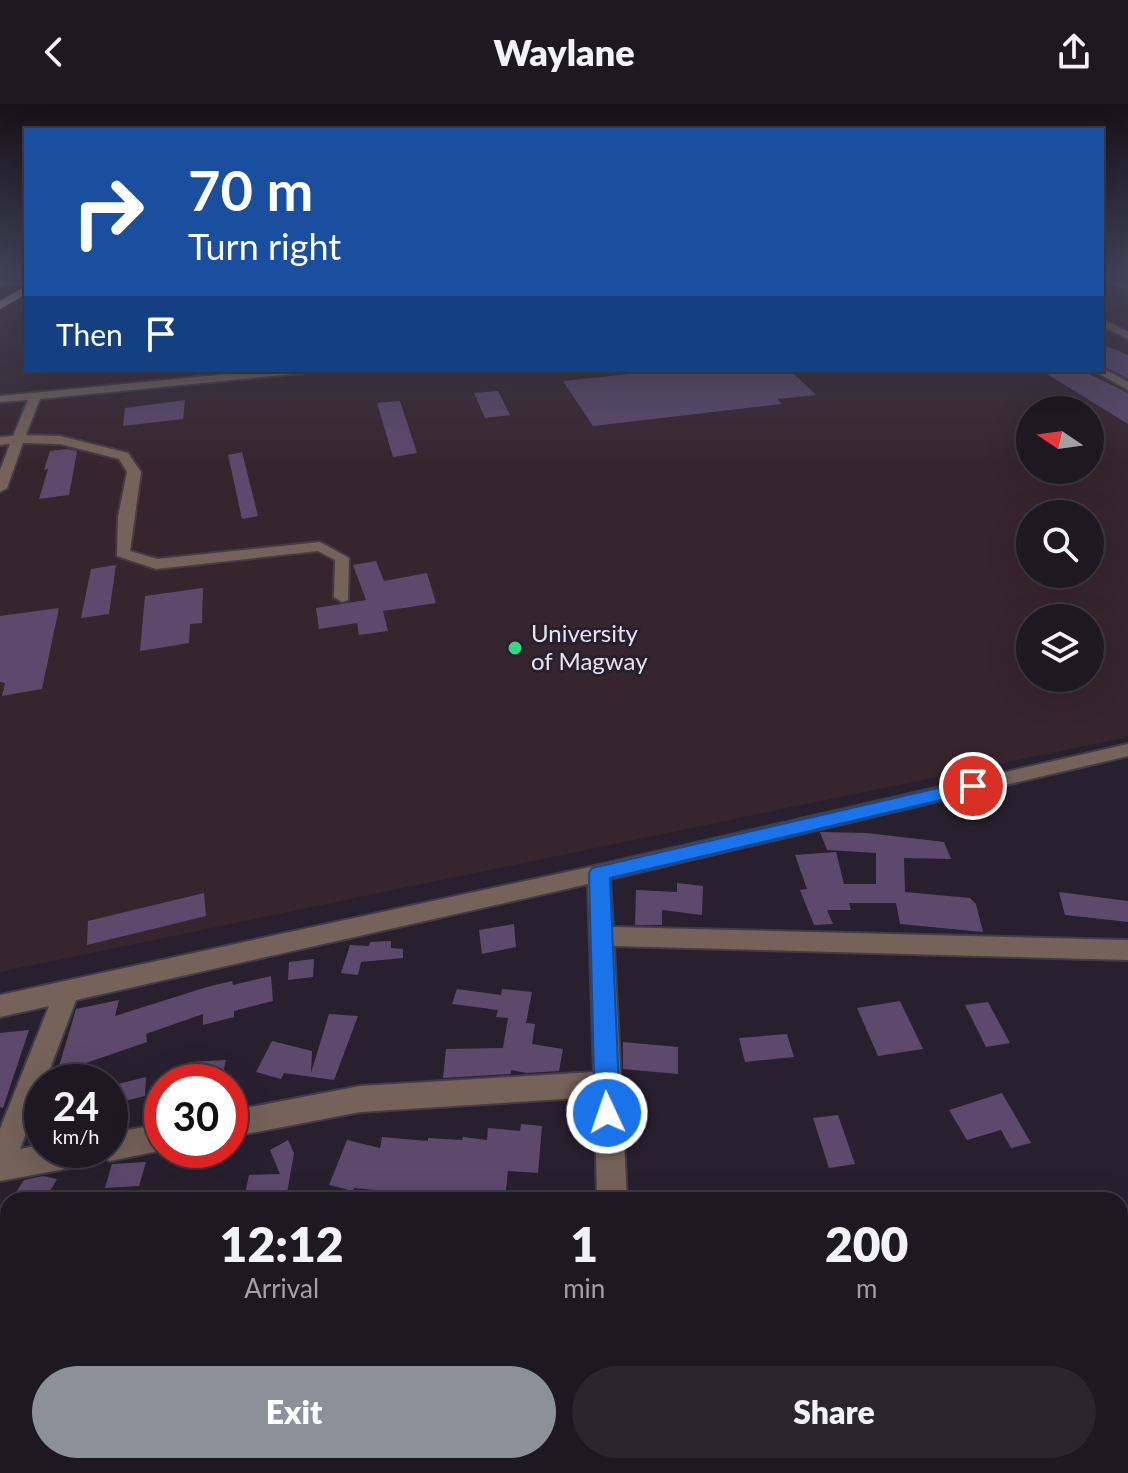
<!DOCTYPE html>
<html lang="en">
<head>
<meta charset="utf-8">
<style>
	:root { --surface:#1e1822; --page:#2b252f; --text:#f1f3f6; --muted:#a1a0a5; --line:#3c3740; --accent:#8c9099 }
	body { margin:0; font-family:Lato,sans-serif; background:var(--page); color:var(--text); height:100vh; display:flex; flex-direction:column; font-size:30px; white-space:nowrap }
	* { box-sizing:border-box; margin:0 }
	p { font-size:26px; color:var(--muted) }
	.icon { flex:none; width:44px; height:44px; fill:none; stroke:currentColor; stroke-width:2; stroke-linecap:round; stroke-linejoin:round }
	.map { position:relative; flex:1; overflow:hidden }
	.sheet { position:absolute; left:0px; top:1088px; width:1128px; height:282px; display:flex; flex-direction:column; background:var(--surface); border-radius:24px 24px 0 0; box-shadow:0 8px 32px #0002,0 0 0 2px var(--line) }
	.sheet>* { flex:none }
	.top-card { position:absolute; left:24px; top:24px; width:1080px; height:244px; border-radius:0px; box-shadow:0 8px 32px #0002,0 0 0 2px var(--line); background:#1a4fa0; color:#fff; overflow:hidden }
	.needle { width:52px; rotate:283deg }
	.buttons { position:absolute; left:1016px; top:292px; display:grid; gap:16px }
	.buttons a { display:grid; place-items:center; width:88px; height:88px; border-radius:50%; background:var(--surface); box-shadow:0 8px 32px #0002,0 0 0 2px var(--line); font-size:40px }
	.speed { position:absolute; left:24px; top:960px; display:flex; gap:16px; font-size:40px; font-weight:700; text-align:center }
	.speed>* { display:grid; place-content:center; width:104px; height:104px; border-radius:50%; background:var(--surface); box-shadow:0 8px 32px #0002,0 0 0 2px var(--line); line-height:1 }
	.speed small { font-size:20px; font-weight:400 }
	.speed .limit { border:12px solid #d22; background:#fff; color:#111 }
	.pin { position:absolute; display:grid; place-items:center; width:68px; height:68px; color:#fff; margin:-34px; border:4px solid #fff; border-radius:50%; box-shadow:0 2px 8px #0007 }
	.me { position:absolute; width:88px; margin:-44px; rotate:357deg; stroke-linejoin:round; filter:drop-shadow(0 0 6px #0008) }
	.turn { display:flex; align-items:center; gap:28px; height:168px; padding:0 32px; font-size:36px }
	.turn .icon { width:104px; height:104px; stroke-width:2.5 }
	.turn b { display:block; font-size:56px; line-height:68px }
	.then { display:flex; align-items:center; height:76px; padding:0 32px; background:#0003; gap:16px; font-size:30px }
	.eta { display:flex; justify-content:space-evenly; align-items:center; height:136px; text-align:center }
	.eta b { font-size:48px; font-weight:800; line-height:56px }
	.cta { display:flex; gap:16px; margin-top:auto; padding:16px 32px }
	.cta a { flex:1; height:92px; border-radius:48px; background:var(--accent); color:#fff; font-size:32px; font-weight:800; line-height:92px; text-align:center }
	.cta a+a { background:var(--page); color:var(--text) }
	header { display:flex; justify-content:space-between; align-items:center; height:104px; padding:0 32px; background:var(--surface); font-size:36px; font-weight:800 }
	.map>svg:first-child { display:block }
	.education { fill:#37252d; fill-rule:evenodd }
	.building { fill:#5c496c }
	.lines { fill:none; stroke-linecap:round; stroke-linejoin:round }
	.minor-casing { stroke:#433b49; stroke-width:4 }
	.highway-casing { stroke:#433b49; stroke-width:4 }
	.minor { fill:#756359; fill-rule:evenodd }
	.highway { fill:#e8bba3; fill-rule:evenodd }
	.route { fill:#1a73e8; stroke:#114b97; stroke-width:2 }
	.poi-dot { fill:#33d882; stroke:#28202e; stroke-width:3 }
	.labels { text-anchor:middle; stroke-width:6; stroke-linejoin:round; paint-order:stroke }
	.poi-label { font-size:24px; fill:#e8e3ec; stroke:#28202e; text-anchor:start }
</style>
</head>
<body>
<header><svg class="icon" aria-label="back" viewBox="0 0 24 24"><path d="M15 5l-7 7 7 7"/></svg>Waylane<svg class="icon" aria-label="share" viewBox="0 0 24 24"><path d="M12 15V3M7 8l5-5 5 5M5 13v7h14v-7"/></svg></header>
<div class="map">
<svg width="1128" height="1369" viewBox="0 0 1128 1369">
	<rect width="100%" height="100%" fill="#28202e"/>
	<path class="education" d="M1102 170H1128V633L0 868V207L26 190V266H1102ZM1030 306H1090V366H1030ZM1030 410H1090V470H1030ZM1030 514H1090V574H1030Z"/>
	<g class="building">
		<polygon points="1102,240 1128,251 1128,275 1102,261"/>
		<polygon points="666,266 790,266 816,291 777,295 782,300 593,322 563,277"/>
		<polygon points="1081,266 1128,289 1128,320 1047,270"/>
		<polygon points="498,287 510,311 485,314 474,289"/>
		<polygon points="185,296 183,315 123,322 125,304"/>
		<polygon points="400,297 417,349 393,353 377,299"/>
		<polygon points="67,345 77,347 69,391 39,395 48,365 44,366 50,347"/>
		<polygon points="242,348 258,412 242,415 228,351"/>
		<polygon points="376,457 384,477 427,469 436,499 383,507 388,527 359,531 357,519 319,525 316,504 366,496 353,461"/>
		<polygon points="116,461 109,510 81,514 91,465"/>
		<polygon points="203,484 202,519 190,520 189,539 140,547 145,492"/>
		<polygon points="59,504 42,585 2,592 5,579 0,578 0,512"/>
		<polygon points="820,728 867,729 944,738 951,755 904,754 905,788 970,794 976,800 983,828 900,820 896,799 849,799 851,806 827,806 833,820 814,821 800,786 807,785 795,751 836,748 844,780 876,780 876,749 827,746"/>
		<polygon points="677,779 703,782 702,811 662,806 662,821 635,821 636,786 677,788"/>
		<polygon points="1059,788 1128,797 1128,818 1065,811"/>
		<polygon points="204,789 206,812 87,841 88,817"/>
		<polygon points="514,820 516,843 482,850 479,826"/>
		<polygon points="391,837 391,844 403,845 403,854 361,858 358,871 341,869 350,841 369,842 370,838"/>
		<polygon points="314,855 313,873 288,876 289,858"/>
		<polygon points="271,872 273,897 234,907 234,913 203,921 203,910 146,930 147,938 57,969 76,905 119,896 115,912 207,883 232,877 233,881"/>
		<polygon points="457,885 501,891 502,885 532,888 526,919 535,920 532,940 563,945 559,967 527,969 511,966 511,970 443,974 446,945 503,944 508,914 496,913 498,906 452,900"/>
		<polygon points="900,897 923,945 878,952 857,904"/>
		<polygon points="988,898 1010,939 986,943 965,901"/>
		<polygon points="329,910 358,912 334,976 284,969 281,975 256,968 272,937 312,947 311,969"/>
		<polygon points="29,926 3,1004 0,1003 0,929"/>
		<polygon points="787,930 794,953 745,958 739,934"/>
		<polygon points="623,938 678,943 678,970 623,965"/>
		<polygon points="226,956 221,978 183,978 189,958"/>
		<polygon points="146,973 145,992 117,999 118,980"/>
		<polygon points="1002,989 1031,1039 1011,1044 1001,1026 967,1036 949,1006"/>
		<polygon points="838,1011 855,1060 829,1064 813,1014"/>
		<polygon points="521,1020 542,1022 538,1069 508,1067 505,1095 451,1090 450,1095 418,1093 419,1090 354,1084 353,1087 329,1081 347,1036 380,1044 382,1033 428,1037 428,1034 462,1036 463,1033 487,1036 488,1024 520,1027"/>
		<polygon points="288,1036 294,1049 287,1089 245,1090 249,1071 280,1070 270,1046"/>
		<polygon points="146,1058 139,1082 105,1084 112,1060"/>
		<polygon points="43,1072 57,1075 45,1096 11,1096 24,1076"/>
	</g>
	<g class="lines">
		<defs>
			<g id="minor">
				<polygon points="1102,170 1128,182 1128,188 1102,176"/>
				<polygon points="26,175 26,181 0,182 0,176"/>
				<polygon points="1102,215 1128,228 1128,235 1102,222"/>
				<polygon points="1102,264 1128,278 1128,286 1093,266"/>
				<polygon points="269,266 308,266 303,269 40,295 26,331 60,332 128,349 141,368 130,447 157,455 320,438 349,454 348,496 342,498 334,493 335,456 318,447 156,465 117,452 118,413 127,368 119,355 60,340 23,339 7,384 0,388 0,366 10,340 0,341 0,333 13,332 28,296 0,298 0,292"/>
				<polygon points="1128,640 1128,652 610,775 613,823 1128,836 1128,856 614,842 627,1096 597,1096 595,993 360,1008 230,1033 230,1007 360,982 594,968 588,780 76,896 45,978 42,978 42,986 20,1045 42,1041 42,1046 110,1046 110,1029 162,1020 163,1046 110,1057 103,1054 92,1060 0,1077 0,1025 49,902 0,913 0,891 599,761"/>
				<polygon points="1128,1170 1128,1200 1120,1201 1120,1171"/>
				<rect x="0" y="1271" width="8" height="34"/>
				<polygon points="507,1362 544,1362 542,1369 505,1369"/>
			</g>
			<polygon id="highway" points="26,182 26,190 0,205 0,197"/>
		</defs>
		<use href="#minor" class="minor-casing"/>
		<use href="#highway" class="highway-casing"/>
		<use href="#minor" class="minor"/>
		<use href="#highway" class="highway"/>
	</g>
	<linearGradient id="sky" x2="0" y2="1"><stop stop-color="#161219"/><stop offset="0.47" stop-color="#424257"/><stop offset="1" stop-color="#424257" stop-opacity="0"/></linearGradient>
	<rect width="1128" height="361" fill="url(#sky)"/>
	<polygon class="route" points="973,676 979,677 982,682 979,687 610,774 620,1009 616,1017 607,1021 598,1017 595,1009 589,769 592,764"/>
	<circle class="poi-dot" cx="515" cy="544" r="8"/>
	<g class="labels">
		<g class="poi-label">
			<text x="531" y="538">University<tspan x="531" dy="28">of Magway</tspan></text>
		</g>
	</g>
</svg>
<div class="buttons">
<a><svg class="needle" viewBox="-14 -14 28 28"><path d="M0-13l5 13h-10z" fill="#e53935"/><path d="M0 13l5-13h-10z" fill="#a1a0a5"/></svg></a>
<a><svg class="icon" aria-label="search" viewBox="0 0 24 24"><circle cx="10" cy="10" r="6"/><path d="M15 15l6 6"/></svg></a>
<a><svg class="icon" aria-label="layers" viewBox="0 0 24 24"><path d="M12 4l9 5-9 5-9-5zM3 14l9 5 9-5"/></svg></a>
</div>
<div class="speed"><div>24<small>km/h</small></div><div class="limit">30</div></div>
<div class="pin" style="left:973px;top:682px;background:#d93025"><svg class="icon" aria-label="arrive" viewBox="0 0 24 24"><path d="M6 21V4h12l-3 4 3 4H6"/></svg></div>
<svg class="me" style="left:607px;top:1009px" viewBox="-20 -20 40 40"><circle r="17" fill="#1a73e8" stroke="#fff" stroke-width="3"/><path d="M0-11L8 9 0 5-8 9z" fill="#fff"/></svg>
<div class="top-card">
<div class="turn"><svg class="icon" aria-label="right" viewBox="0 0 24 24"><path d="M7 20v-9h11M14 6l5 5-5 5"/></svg><div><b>70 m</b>Turn right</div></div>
<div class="then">Then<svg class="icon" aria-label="arrive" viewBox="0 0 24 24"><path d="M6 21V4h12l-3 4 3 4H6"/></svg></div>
</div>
<section class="sheet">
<div class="eta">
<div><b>12:12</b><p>Arrival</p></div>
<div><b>1</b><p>min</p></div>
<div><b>200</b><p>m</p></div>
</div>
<div class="cta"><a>Exit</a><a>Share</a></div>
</section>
</div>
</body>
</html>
